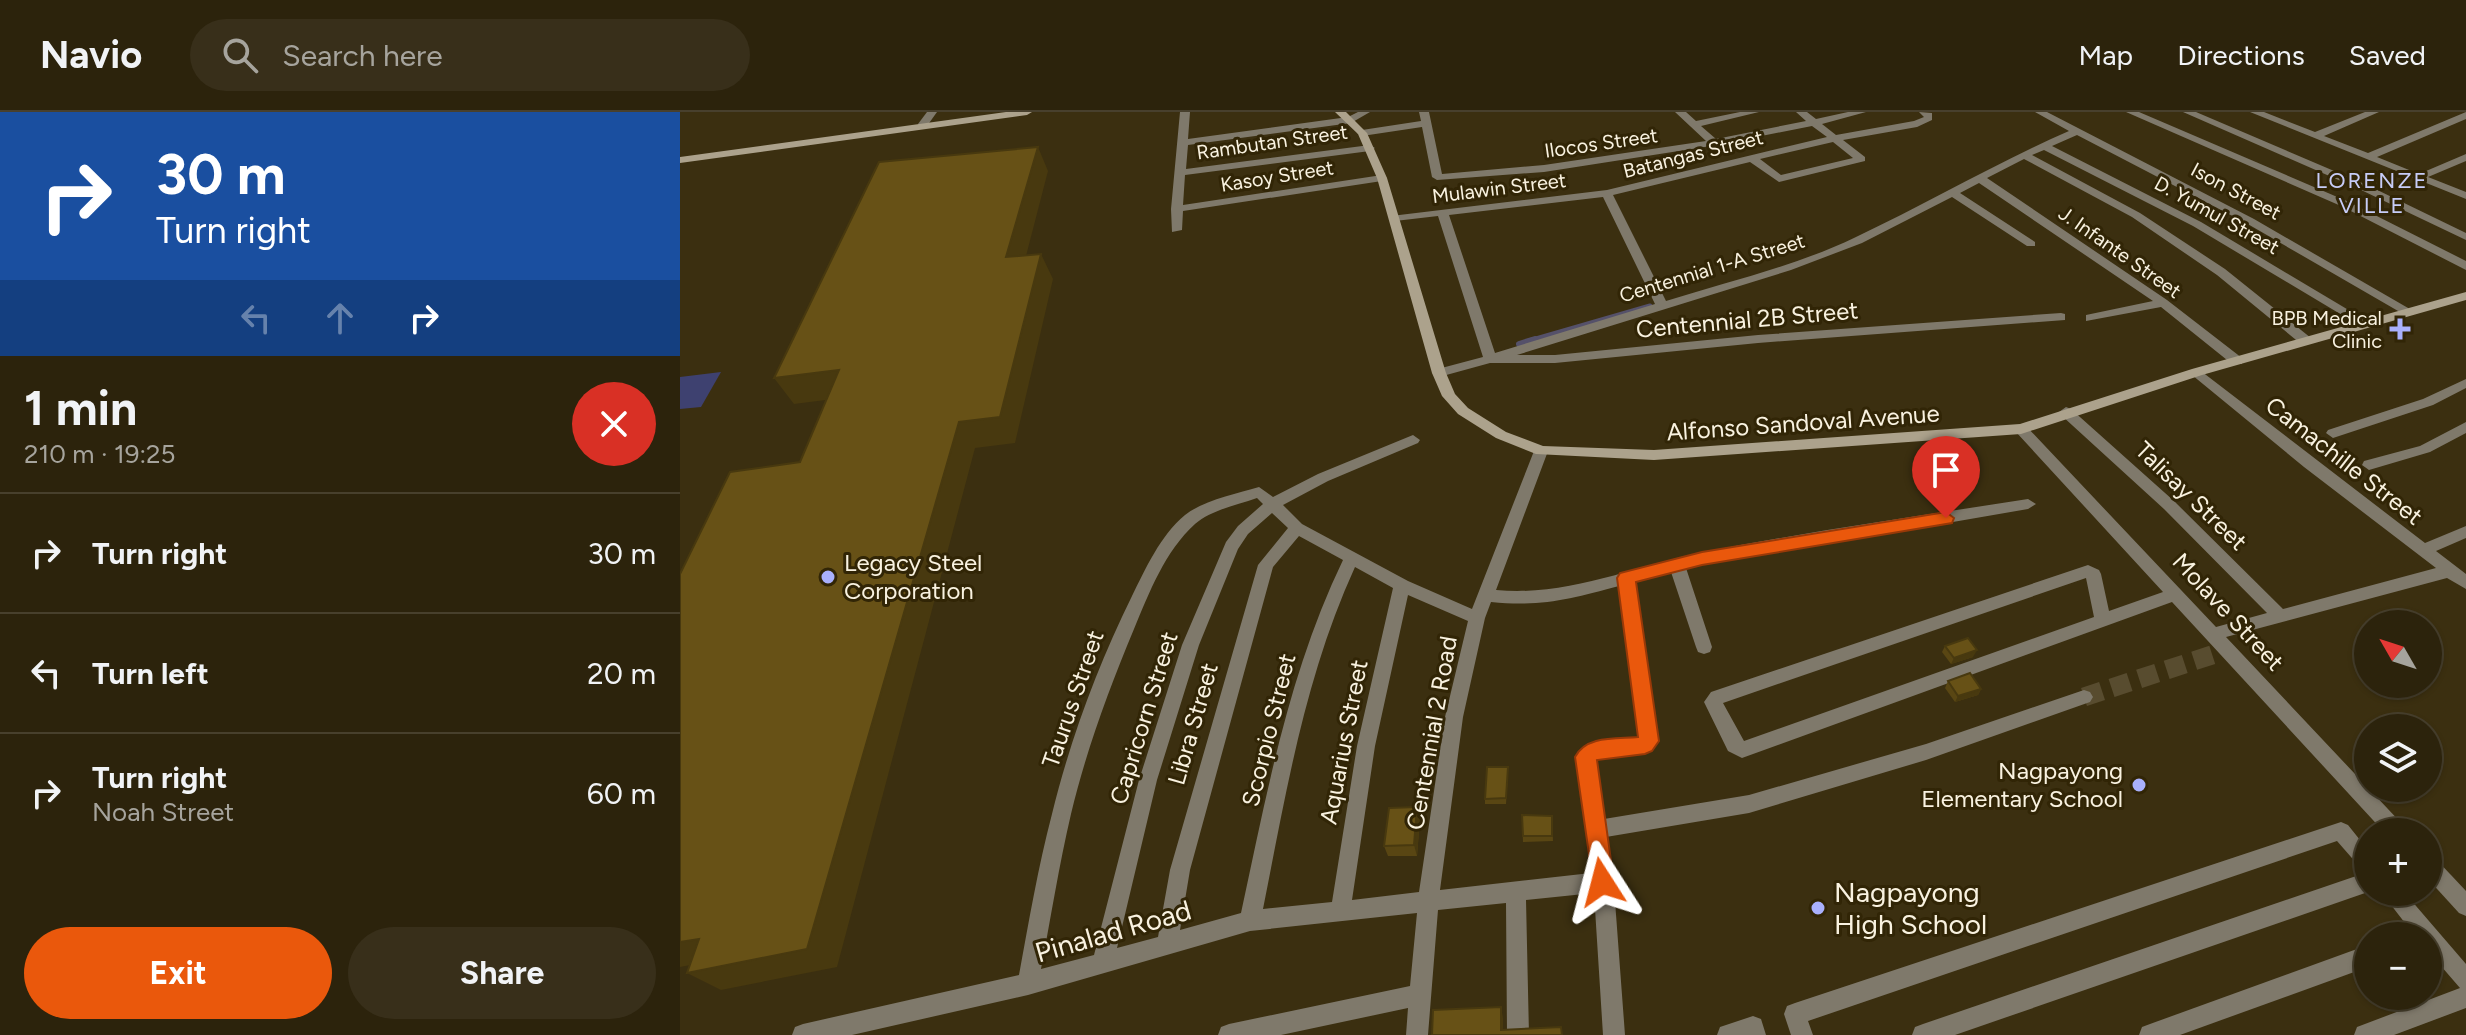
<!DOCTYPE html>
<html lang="en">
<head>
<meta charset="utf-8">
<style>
	:root { --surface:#2c230c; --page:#382f1a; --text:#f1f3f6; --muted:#a6a49d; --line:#48402d; --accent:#ea580c }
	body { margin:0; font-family:Figtree,sans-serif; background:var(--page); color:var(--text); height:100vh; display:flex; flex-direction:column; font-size:30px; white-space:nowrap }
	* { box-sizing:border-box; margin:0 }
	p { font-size:26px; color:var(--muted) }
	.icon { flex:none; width:44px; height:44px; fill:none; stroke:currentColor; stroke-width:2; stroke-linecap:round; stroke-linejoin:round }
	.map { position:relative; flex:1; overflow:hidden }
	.panel { display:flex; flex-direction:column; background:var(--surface); width:680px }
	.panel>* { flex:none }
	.hud { background:#1a4fa0; color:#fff; overflow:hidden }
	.needle { width:52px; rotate:309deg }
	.controls { position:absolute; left:1674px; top:498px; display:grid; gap:16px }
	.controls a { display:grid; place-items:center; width:88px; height:88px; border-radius:50%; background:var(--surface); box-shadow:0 2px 6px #0004,0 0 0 2px var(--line); font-size:40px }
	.pin { position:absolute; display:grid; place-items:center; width:68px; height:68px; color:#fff; margin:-82px -34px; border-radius:50% 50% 50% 0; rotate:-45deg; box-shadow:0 0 8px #0007 }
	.pin .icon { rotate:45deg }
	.me { position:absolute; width:88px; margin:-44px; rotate:351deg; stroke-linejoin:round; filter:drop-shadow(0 0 6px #0008) }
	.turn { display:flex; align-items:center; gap:28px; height:168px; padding:0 24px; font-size:36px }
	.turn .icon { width:104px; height:104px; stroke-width:2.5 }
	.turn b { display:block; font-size:56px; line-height:68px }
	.lanes { display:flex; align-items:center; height:76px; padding:0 24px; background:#0003; justify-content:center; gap:40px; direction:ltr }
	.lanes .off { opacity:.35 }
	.round { display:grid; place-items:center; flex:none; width:84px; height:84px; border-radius:42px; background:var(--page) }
	.head { display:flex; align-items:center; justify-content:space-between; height:136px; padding:0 24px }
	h1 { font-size:48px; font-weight:700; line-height:60px }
	.primary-button { display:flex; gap:16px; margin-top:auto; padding:16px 24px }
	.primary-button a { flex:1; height:92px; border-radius:48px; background:var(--accent); color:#fff; font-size:32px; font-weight:700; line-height:92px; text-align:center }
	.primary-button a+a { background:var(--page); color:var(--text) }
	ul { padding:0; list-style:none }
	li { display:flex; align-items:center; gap:24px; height:120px; padding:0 24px; border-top:2px solid var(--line) }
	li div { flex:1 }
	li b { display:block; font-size:30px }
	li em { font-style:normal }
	header { display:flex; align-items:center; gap:48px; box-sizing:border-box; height:112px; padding:0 40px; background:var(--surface); border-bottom:2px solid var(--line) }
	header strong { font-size:38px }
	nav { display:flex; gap:44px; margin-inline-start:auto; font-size:28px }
	.search { width:560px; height:72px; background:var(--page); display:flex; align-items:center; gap:20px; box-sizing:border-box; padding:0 28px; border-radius:44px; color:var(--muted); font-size:30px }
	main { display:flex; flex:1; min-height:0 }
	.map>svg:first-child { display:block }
	.green { fill:#3e4170 }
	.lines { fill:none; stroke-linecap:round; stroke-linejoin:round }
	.stream-far1 { stroke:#55516a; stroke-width:5 }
	.stream { stroke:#55516a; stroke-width:6 }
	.street-tunnel { stroke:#584c2f; stroke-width:19; stroke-dasharray:19 10; stroke-linecap:butt }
	.street { fill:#7f796b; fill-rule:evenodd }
	.secondary { fill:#aca28c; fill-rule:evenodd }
	.wall { fill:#594613 }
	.shaded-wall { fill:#48390f }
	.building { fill:#675116; stroke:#48390f; stroke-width:2 }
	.route { fill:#ea580c; stroke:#983908; stroke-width:2 }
	.poi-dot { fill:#a9b0fc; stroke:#312506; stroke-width:3 }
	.labels { text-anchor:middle; stroke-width:6; stroke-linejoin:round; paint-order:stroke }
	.far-street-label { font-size:20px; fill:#f9f2e0; stroke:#312506 }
	.far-poi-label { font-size:20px; fill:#f9f2e0; stroke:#312506; text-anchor:end }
	.far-neighbourhood-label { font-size:22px; letter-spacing:2px; fill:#c7ccf7; stroke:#312506 }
	.street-label { font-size:24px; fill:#f9f2e0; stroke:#312506 }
	.poi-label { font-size:24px; fill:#f9f2e0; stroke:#312506; text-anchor:start }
	.near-poi-label { font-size:28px; fill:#f9f2e0; stroke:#312506; text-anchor:start }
	.near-street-label { font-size:28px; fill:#f9f2e0; stroke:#312506 }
</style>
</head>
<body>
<header>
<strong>Navio</strong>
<div class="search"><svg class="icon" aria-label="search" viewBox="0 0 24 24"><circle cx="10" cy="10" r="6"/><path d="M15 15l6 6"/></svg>Search here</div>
<nav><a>Map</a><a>Directions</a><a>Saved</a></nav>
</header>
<main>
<section class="panel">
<div class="hud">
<div class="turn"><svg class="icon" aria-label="right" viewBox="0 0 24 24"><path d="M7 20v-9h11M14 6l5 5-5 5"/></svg><div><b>30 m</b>Turn right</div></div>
<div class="lanes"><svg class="icon off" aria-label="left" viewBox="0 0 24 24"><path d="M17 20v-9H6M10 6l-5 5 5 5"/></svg><svg class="icon off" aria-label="ahead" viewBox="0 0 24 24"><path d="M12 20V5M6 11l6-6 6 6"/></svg><svg class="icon" aria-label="right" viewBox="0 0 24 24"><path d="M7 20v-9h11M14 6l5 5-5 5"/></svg></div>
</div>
<div class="head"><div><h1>1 min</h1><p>210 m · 19:25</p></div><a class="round" style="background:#d93025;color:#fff"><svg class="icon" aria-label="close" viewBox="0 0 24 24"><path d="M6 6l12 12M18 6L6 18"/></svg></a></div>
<ul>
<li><svg class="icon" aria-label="right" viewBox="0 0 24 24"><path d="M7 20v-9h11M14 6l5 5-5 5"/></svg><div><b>Turn right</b></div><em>30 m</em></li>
<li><svg class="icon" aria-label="left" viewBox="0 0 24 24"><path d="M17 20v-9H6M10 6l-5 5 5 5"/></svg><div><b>Turn left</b></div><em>20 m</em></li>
<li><svg class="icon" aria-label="right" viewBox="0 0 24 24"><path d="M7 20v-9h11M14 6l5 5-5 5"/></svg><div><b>Turn right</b><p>Noah Street</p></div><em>60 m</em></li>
</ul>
<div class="primary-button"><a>Exit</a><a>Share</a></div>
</section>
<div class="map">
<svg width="1786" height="923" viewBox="0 0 1786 923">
	<rect width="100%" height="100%" fill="#3b2f10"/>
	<polygon class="green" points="41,260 21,295 0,297 0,265"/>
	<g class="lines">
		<polyline class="stream-far1" points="849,229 970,194"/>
		<polyline class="stream" points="839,232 855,227"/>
		<polyline class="street-tunnel" points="1404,585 1541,540"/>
		<g class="street">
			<polygon points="247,0 257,0 247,14 239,14 238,12"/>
			<polygon points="500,0 510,0 508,27 668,5 678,0 690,0 671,11 508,33 506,57 690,33 695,36 690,39 505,63 503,93 702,63 707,66 702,69 503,99 502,118 492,120 491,97"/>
			<path d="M739 0H749L762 62 864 53 1026 29 995 0H1006L1016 9 1060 0H1079L1021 14 1036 27 1126 9 1116 0H1127L1136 7 1168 0H1186L1142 12 1156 23 1234 9 1244 5 1239 0 1252 1V8L1237 15 1163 28 1185 45V49L1099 70 1070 50 933 83 986 189C1049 169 1116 154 1176 125 1248 91 1316 51 1389 19L1355 0H1367L1574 107 1735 200 1733 203H1725L1566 111 1397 23 1372 34 1521 110 1692 212 1690 215H1682L1513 114 1364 38 1352 43 1460 101 1545 157 1631 226V232H1621L1537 163 1452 105 1344 47 1307 66 1487 188 1562 246V252H1552L1481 195 1406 209V203L1473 189 1299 71 1280 81 1355 130V134H1347L1272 85 1182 131 1111 158 837 243H875L1078 223 1381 201 1385 202V208L1078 231 875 251H810L759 265 752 261 754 258 803 245 758 104 715 109 711 108V104L927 78 1147 25 1132 14 1041 32 1045 37 1040 40 1031 34 864 60 757 68 752 65 742 15 682 24 677 21 682 18 741 9ZM1153 30 1173 46 1101 63 1080 47ZM923 85 975 192 815 241 769 103Z"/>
			<polygon points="1446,0 1459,0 1669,90 1786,149 1786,158 1661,94"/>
			<polygon points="1503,0 1516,0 1687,73 1786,121 1786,128 1679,77"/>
			<polygon points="1570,0 1584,0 1635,20 1685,0 1699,0 1644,24 1688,41 1786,0 1786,7 1697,45 1739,62 1786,42 1786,49 1748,65 1786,80 1786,87"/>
			<path d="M1517 256 1745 431 1786 414V426L1756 439 1786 462V477L1767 466 1546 525 1724 714 1727 720H1704L1492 490 1062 646 1048 639 1024 590 1031 580 1408 453 1419 458 1421 462 1429 499 1483 480 1336 320 1334 317 1336 314H1346L1536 515 1587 501 1484 397 1381 303 1379 300 1386 295 1391 297 1494 389 1603 497 1756 456 1624 355 1512 263 1510 260ZM1406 466 1414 505 1064 629 1043 591Z"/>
			<polygon points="1786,267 1786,276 1753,293 1653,326 1646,321 1648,318 1743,287"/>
			<polygon points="1786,310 1786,321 1750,340 1689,358 1682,353 1684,349 1740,334"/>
			<path d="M733 323 740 328 738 331 648 369 603 393 622 412 728 469 792 497 854 339 861 334 868 339 816 478C889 485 953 454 1024 440 1131 419 1240 404 1348 387L1356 392 1348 397 1006 456 1032 535 1030 540 1024 542 1018 540 1016 535 991 460 955 470 978 629 971 639 965 641 916 648 924 707 1069 683 1246 632 1404 578 1410 580 1413 585 1410 590 1246 648 1069 701 926 725 935 789 945 923H923L914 781 846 788 849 923H827L826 791 758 798 748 923H726L728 896 601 923H538L541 915 549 912 730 874 737 801 570 819 348 883 172 923H112L115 915 123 912 339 863C349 809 358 755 372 702 390 628 418 553 452 484 466 456 480 424 505 403 524 388 556 382 579 375L593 385 638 362ZM577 386 583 392 558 414 546 430 502 533 459 668 414 843 361 857C371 805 379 753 391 702 406 639 429 577 454 517 469 481 485 439 515 412 531 398 557 393 577 386ZM592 401 608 416 578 453 490 758 478 825 437 836 477 668 519 533 558 437 568 422ZM619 424 663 448C609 560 587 680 561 801L500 818 510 758 593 455ZM675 455 713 476 677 634 652 790 583 797C606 681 625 564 675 455ZM939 474 959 626 913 630 907 632 897 645 911 761 760 778 783 605 805 506 811 490C862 495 891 487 939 474ZM728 483 788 509 765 605 739 780 672 788 695 634Z"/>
			<polygon points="1661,710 1668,713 1688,738 1688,780 1275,923 1232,923 1235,915 1243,912 1685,761 1657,729 1128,909 1133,923 1111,923 1104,902 1107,894 1115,891"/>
			<polygon points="1748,743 1755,746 1786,779 1786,804 1779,801 1748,767"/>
			<polygon points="1701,780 1724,780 1786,852 1786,896 1714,923 1674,923 1677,915 1780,876 1748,839 1748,824 1735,824"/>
			<polygon points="1688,833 1688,855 1500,923 1459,923 1462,915 1470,912"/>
			<polygon points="1073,904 1081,907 1086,923 1037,923 1040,915"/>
		</g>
		<g class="secondary">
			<polygon points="326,0 352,0 347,3 0,51 0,45"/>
			<polygon points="655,0 666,0 687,21 707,66 766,261 775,282 788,296 826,320 863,334 974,338 1340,312 1512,257 1786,180 1786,188 1522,263 1341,322 974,348 856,342 816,326 778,302 762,284 752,261 697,66 678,22"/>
		</g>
	</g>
	<g class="wall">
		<polygon points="1265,534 1293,545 1271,552 1262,540"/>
		<polygon points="1268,569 1301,577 1298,583 1275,590 1265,576"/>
		<polygon points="828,661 826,692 805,692 805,687"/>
		<polygon points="737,695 740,706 737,744 708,744 704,734"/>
		<polygon points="842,703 872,704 873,729 843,730"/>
	</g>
	<g class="shaded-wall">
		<polygon points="358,35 368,59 339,171 326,145"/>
		<polygon points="361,142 373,167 335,331 295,336 157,855 41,878 7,861"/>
		<polygon points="159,258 177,284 114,292 94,266"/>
		<polygon points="1297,538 1293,545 1271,552 1274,546"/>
		<polygon points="1301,577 1298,583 1275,590 1278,584"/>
		<polygon points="737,695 740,706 737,744 734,733"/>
		<polygon points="19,827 52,845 0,855 0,830"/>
		<polygon points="821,895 823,906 823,923 821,918"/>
	</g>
	<g class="building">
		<polygon points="358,35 326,145 361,142 320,305 279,310 127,837 7,861 19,827 0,830 0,462 50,360 120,350 159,258 94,266 199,50"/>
		<polygon points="1288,526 1297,538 1274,546 1265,534"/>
		<polygon points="1290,561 1301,577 1278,584 1268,569"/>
		<polygon points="807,655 828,655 826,686 805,687"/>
		<polygon points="737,695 734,733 704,734 709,696"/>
		<polygon points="842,703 872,704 872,724 843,724"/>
		<polygon points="821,895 821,918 881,915 882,923 752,923 753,898"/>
	</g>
	<path class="route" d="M1266 400 1274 406 1272 411 1022 453 956 470 979 629 972 639 965 642 917 648 934 770 931 777 922 781 914 777 895 645C906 623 937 627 958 625L937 466 940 461 1022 440Z"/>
	<g class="poi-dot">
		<path d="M1716 205h8v8h8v8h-8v8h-8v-8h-8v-8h8z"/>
		<circle cx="148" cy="465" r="8"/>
		<circle cx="1459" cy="673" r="8"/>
		<circle cx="1138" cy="796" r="8"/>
	</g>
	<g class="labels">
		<g class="far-street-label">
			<text transform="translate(592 30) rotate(-8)" y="7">Rambutan Street</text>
			<text transform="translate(921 31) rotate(-8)" y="7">Ilocos Street</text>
			<text transform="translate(1013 42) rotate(-14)" y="7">Batangas Street</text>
			<text transform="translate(597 64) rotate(-9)" y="7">Kasoy Street</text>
			<text transform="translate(819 76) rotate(-7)" y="7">Mulawin Street</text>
			<text transform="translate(1556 79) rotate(28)" y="7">Ison Street</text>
			<text transform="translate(1537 103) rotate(29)" y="7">D. Yumul Street</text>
			<text transform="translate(1440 140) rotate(35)" y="7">J. Infante Street</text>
			<text transform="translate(1032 156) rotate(-17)" y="7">Centennial 1-A Street</text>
		</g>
		<g class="far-poi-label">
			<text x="1702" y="213">BPB Medical<tspan x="1702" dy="23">Clinic</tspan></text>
		</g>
		<g class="far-neighbourhood-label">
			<text x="1692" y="76">LORENZE<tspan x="1692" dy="25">VILLE</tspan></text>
		</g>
		<g class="street-label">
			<text transform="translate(1067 208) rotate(-5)" y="8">Centennial 2B Street</text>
			<text transform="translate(1123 311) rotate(-4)" y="8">Alfonso Sandoval Avenue</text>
			<text transform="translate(1664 349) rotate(38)" y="8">Camachille Street</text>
			<text transform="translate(1511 384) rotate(44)" y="8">Talisay Street</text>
			<text transform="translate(1548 500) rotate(47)" y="8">Molave Street</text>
			<text transform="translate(393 587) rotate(-71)" y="8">Taurus Street</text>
			<text transform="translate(464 606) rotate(-73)" y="8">Capricorn Street</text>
			<text transform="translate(513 612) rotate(-74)" y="8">Libra Street</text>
			<text transform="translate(589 618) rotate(-76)" y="8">Scorpio Street</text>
			<text transform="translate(752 621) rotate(-80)" y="8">Centennial 2 Road</text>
			<text transform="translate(664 630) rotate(-79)" y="8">Aquarius Street</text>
		</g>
		<g class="poi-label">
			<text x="164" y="459">Legacy Steel<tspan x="164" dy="28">Corporation</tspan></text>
			<text x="1443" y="667" text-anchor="end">Nagpayong<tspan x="1443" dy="28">Elementary School</tspan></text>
		</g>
		<g class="near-poi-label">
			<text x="1154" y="790">Nagpayong<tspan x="1154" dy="32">High School</tspan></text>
		</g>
		<g class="near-street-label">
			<text transform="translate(433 819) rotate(-16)" y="10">Pinalad Road</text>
		</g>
	</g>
</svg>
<div class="controls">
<a><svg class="needle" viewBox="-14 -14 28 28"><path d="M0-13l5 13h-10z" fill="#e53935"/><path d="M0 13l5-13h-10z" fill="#a6a49d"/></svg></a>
<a><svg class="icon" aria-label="layers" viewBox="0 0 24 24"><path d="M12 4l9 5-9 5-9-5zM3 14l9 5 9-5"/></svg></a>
<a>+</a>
<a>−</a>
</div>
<div class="pin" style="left:1266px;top:406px;background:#d93025"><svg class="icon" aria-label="arrive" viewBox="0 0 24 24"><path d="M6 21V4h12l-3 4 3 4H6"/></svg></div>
<svg class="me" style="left:922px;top:770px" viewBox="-20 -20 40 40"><path d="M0-17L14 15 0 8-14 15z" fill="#ea580c" stroke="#fff" stroke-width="4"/></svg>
</div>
</main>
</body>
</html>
